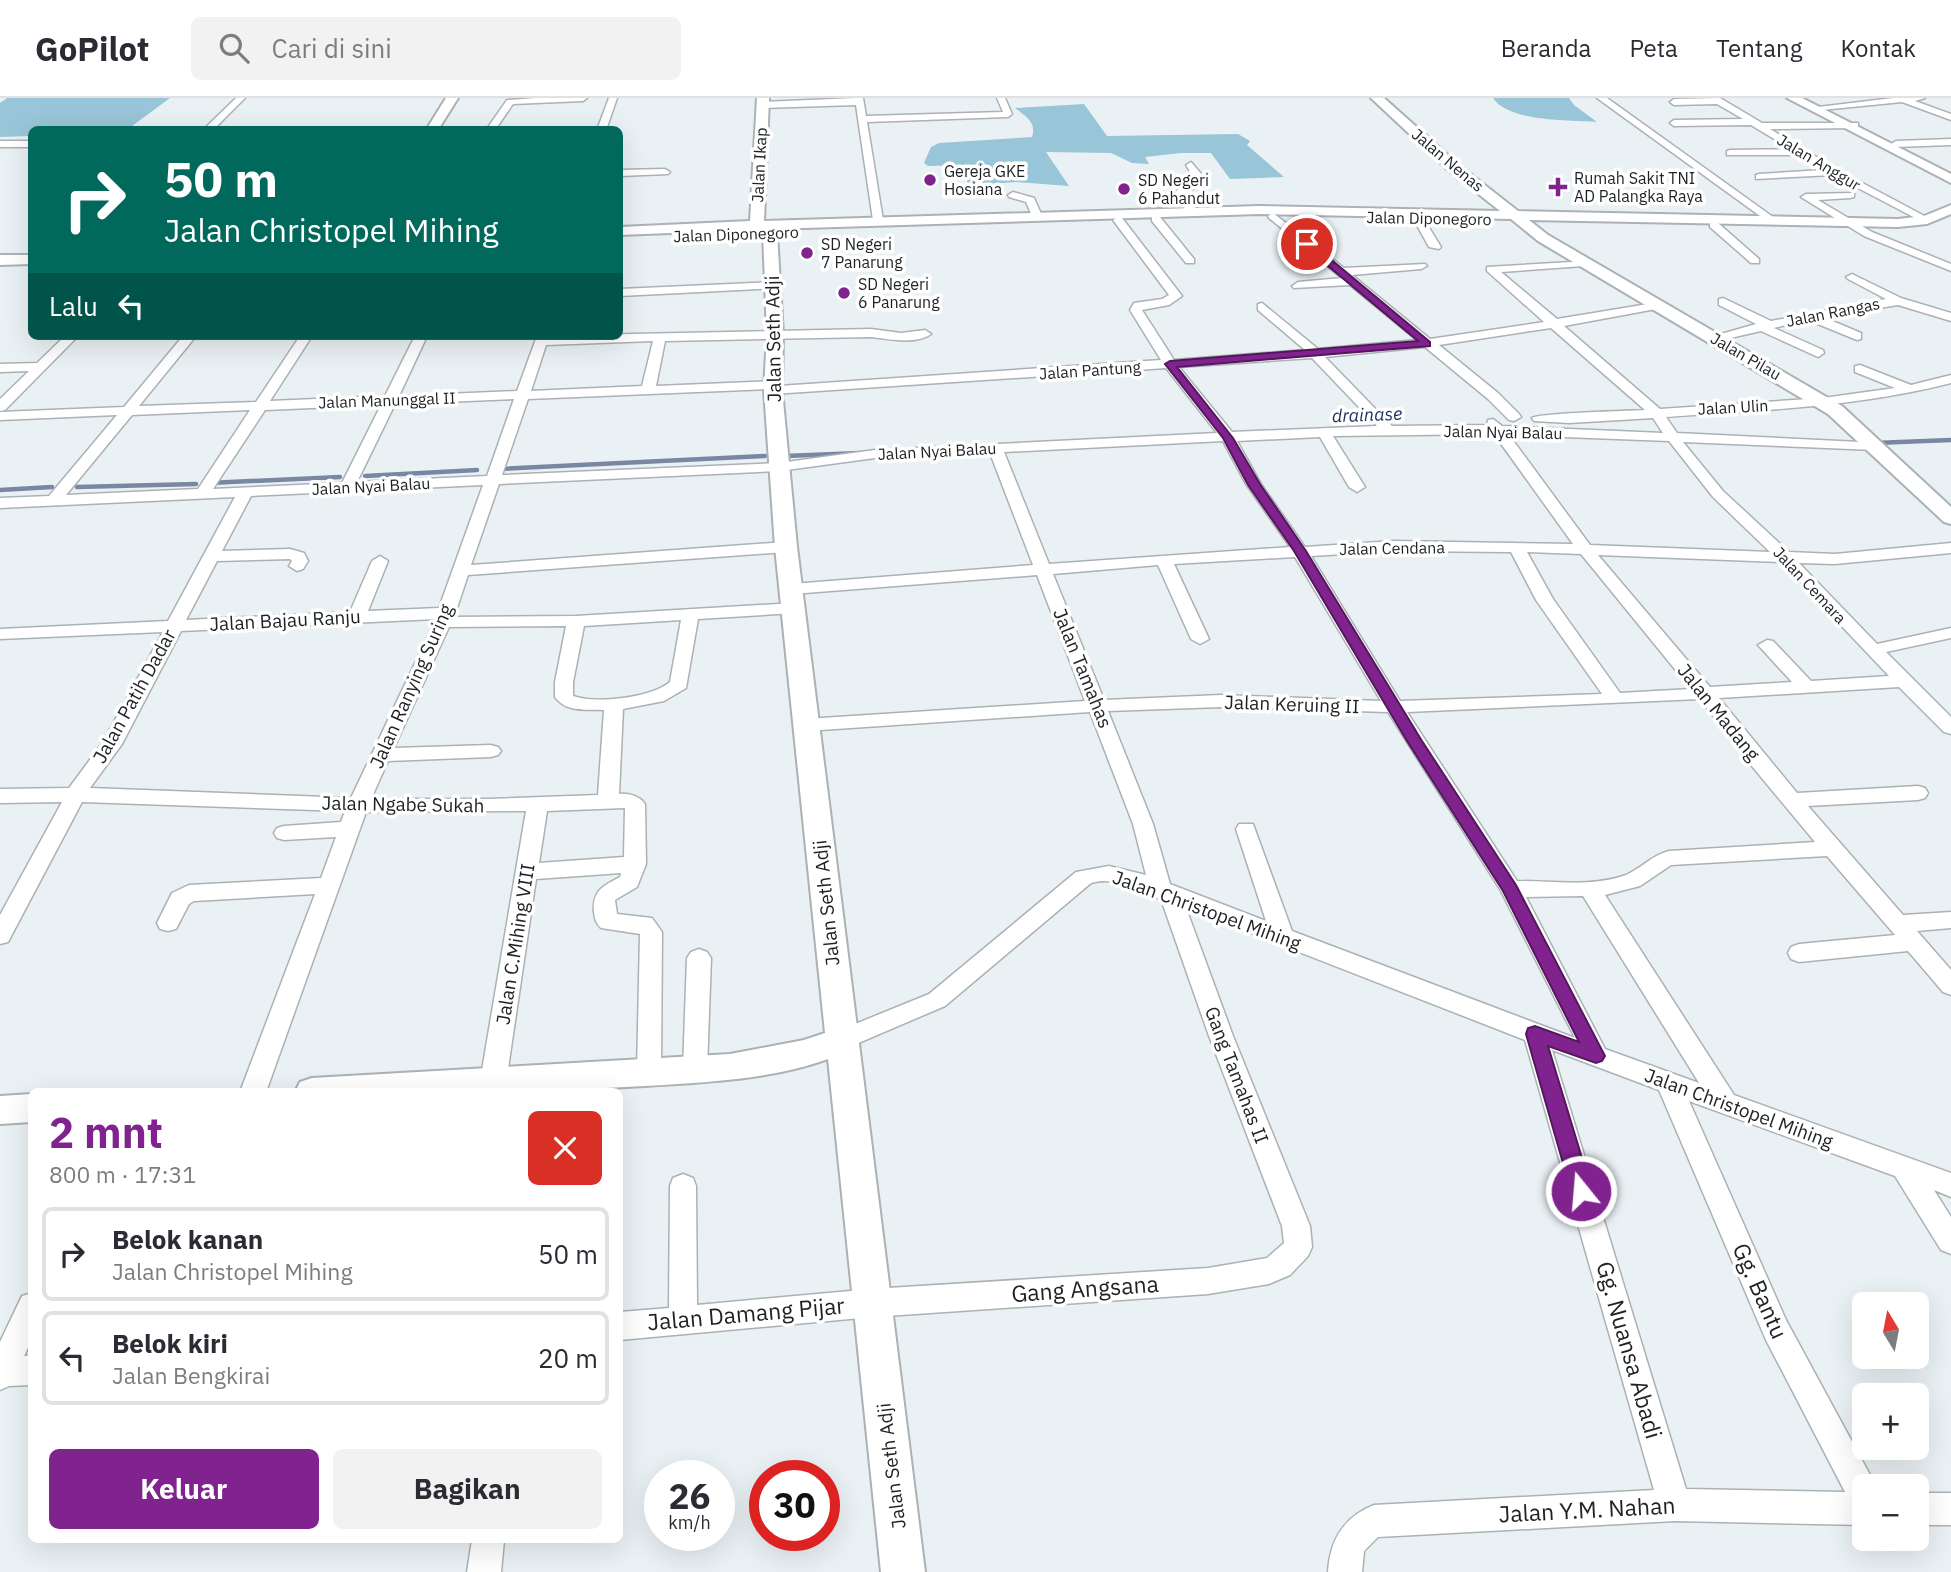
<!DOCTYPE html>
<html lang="id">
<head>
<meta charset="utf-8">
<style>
	:root { --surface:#fff; --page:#f2f2f3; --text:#2b2b33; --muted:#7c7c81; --line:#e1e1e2; --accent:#81238f }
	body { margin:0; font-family:"IBM Plex Sans",sans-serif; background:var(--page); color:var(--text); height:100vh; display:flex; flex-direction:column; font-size:26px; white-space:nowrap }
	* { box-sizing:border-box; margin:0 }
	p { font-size:23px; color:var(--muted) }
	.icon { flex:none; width:38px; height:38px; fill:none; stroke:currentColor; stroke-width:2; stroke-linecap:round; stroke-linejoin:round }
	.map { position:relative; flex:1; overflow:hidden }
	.drawer { position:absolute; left:28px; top:990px; width:595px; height:455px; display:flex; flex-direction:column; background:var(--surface); border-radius:10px; box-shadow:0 7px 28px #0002 }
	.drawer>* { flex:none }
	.guide { position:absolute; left:28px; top:28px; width:595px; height:214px; border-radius:10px; box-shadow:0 7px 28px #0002; background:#00695c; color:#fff; overflow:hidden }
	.needle { width:46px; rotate:350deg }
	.buttons { position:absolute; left:1852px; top:1194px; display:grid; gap:14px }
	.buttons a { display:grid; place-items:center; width:77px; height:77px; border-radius:10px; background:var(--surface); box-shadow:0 7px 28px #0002; font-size:35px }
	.speed { position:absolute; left:644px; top:1362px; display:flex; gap:14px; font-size:35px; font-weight:700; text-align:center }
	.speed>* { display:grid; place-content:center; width:91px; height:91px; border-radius:50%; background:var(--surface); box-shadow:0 7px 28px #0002; line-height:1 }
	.speed small { font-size:18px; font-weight:400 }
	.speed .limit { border:10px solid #d22; background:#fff; color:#111 }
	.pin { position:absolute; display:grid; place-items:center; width:60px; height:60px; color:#fff; margin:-30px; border:4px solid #fff; border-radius:50%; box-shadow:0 2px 7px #0007 }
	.me { position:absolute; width:77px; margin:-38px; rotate:343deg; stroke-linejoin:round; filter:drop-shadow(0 0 5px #0008) }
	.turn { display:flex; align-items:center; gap:24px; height:147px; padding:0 21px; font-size:32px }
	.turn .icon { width:91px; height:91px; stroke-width:2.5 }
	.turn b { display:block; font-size:49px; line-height:60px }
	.then { display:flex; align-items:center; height:66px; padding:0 21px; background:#0003; gap:14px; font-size:26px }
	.round { display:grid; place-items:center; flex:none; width:74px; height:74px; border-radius:10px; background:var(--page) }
	.headline { display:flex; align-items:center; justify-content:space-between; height:119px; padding:0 21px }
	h1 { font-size:42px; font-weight:700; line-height:52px; color:var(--accent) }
	.cta { display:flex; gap:14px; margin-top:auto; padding:14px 21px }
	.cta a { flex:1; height:80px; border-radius:10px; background:var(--accent); color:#fff; font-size:28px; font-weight:700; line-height:80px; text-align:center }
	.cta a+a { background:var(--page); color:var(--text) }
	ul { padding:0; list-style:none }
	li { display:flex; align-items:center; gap:21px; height:94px; margin:0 14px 10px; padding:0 7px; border:4px solid var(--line); border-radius:10px }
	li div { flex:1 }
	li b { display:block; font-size:26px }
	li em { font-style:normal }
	header { display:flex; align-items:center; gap:42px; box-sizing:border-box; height:98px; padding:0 35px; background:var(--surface); border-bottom:2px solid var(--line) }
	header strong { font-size:33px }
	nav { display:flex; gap:38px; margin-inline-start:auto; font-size:24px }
	.search { width:490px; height:63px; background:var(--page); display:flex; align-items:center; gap:18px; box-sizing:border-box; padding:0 24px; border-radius:10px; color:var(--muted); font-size:26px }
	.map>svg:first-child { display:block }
	.green { fill:#98c5d7 }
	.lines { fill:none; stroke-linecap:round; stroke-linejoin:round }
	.stream { stroke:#7987a3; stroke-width:4.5 }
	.street-casing { stroke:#abb1b4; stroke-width:3 }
	.secondary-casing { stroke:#abb1b4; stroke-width:4 }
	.street { fill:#fff; fill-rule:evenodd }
	.secondary { fill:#fff; fill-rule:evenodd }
	.route { fill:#81238f; stroke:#54175d; stroke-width:2 }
	.poi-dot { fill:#81238f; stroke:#fff; stroke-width:2.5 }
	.labels { text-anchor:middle; stroke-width:7; stroke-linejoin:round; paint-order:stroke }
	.far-street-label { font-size:16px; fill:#1f2122; stroke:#fff }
	.far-poi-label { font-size:16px; fill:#1f2122; stroke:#fff; text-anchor:start }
	.far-water-label { font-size:18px; font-style:italic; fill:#192e5e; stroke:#fff }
	.street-label { font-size:19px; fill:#1f2122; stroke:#fff }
	.near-street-label { font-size:23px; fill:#1f2122; stroke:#fff }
</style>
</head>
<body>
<header>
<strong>GoPilot</strong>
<div class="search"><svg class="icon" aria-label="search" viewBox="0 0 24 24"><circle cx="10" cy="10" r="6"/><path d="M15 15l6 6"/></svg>Cari di sini</div>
<nav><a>Beranda</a><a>Peta</a><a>Tentang</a><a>Kontak</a></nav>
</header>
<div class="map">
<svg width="1951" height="1474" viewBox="0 0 1951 1474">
	<rect width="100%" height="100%" fill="#eaf1f4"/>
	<g class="green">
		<polygon points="7,0 170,0 128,31 32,32 31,38 0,39 0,5"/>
		<path d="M1493 0H1569L1574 7 1597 24C1569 22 1509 24 1493 0Z"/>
		<path d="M1084 6 1107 38 1238 36 1250 43 1247 47 1284 79 1230 81 1211 55H1181L1145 59 1149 66 1132 65 1111 55 1046 54 1069 88 1015 84 968 88 964 67 928 68 924 65 931 49 939 45 1032 39C1037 24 1025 18 1015 10Z"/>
	</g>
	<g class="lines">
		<g class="stream">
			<polyline points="1875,345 1951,342"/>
			<polyline points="785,358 860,355"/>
			<polyline points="498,371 765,358"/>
			<polyline points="365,378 477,372"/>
			<polyline points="209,385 340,379"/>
			<polyline points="77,389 196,386"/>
			<polyline points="0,392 52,389"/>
		</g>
		<defs>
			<g id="street">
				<polygon points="236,0 245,0 213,32 203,32"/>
				<polygon points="536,0 587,0 583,3 513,6 495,32 486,32 507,2"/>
				<polygon points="609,0 617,0 606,32 597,32"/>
				<polygon points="855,0 863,0 866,18 1003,14 997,0 1005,0 1012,16 1008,19 867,24 883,122 878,125 873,122 856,7 762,10 758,7 762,4"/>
				<polygon points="1597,0 1607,0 1780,124 1771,126"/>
				<polygon points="1720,0 1762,25 1858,25 1858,29 1855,30 1770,31 1838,72 1932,122 1923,124 1833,77 1756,81 1756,77 1759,76 1824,72 1800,57 1727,57 1727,53 1730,52 1791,51 1751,27 1674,28 1670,25 1674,22 1743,21 1717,6 1674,7 1670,4 1674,1"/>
				<polygon points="1893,0 1925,0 1915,3 1951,16 1951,22 1902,4 1822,12 1818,9"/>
				<polygon points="1951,41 1951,47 1896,49 1891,46 1896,43"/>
				<rect x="0" y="43" width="32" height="6"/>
				<polygon points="1191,64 1202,77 1197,89 1187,94 1196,113 1191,116 1186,113 1176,93 1189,85 1192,77 1186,67"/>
				<polygon points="665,71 670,74 668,76 620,78 620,72"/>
				<polygon points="1013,94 1034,100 1042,118 1041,120 1033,120 1026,104 1009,99 1008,97"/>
				<polygon points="1854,95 1854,99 1850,100 1818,102 1872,134 1951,166 1951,173 1864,138 1801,99 1806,96"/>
				<path d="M1273 115 1344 170 1425 166 1427 168 1421 171 1352 177 1430 241 1544 224 1487 173V169L1588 163V167L1584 168 1501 174 1557 221 1660 204V210L1656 211 1564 228 1660 311 1823 300 1895 290 1855 274V268L1860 267 1911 287 1951 277V285C1858 309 1762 312 1666 319L1677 335 1880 345 1882 348 1875 352 1683 344 1723 393 1789 454 1835 456 1951 445V455L1835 466 1799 465 1877 546 1951 530V540L1886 554 1951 619V636L1944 634 1899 589 1719 600 1797 695 1918 688 1925 690 1928 695 1925 700 1918 702 1808 708 1903 817 1951 814V830L1917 833 1951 872V897L1943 894 1908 853 1799 864 1791 861 1788 855 1791 849 1799 846 1895 837 1827 758 1671 767 1640 788 1605 797 1734 997 1951 1075V1099L1934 1092 1951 1119V1156L1941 1152 1895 1078 1689 1003 1786 1222 1876 1388H1864V1427L1675 1423 1378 1439 1364 1453 1362 1474H1328C1330 1441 1344 1419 1374 1407L1654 1392 1525 942 1186 810 1233 938 1310 1128 1312 1149 1308 1158 1290 1177 1269 1186 1208 1196 872 1219 620 1242V1214L669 1210 670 1088 673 1080 683 1076 693 1080 696 1088 697 1207 872 1191 1208 1170 1267 1160 1284 1145 1282 1128 1209 938 1161 801C1138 794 1117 777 1091 785L945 908 842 952 833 949 830 942 833 935 929 896 1076 774 1109 768 1146 777 1133 726 1090 614 806 633 796 627 806 621 1085 603 1037 477 792 496 784 491 792 486 1033 467 990 355 875 360 779 373 499 386 471 467 786 444 794 449 786 454 468 477 454 519 576 518 794 505 803 510 794 515 698 521 686 590 664 603 623 611 619 696C628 695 640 698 645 706L646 766 637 789 615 802 617 816 652 820 662 834 661 973 658 980 649 983 640 980 637 973 640 836 601 830C596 825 595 822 594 814 592 793 603 788 620 779L621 775 536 781 506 984 502 991 494 994 484 991 480 984 526 713 366 714 266 994H240L315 796 194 803 189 806 176 831 168 833 160 831 157 825 172 795 189 787 321 780 336 739 284 742 277 740 274 735 277 730 284 728 341 724 345 713 82 704 8 844 0 846V817L62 704 0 705V691L69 690 103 644 163 534 0 541V531L168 523 235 399 0 410V400L49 398 117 317 0 322V314L124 309 183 238H196L139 308 256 304 300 238H312L270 303 385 298 415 238H427L399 298 517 293 537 238 871 231 901 235 925 232 931 236C916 247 889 241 871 239L665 243 656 288 773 283 779 288 1161 262 1130 212 1134 205 1162 201 1169 197 1113 122 1118 119 1122 120 1182 198 1169 207 1142 212 1174 262 1305 252 1258 212V206L1262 205 1318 251 1417 242 1350 187 1294 190 1292 188 1298 184 1342 180 1269 120 1268 118ZM1551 230 1645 312C1629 313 1538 315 1532 320L1534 323 1569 325 1653 320 1663 335 1502 328 1493 321 1488 322 1487 327 1392 328 1325 259 1425 249 1488 301 1509 322 1514 323 1521 319 1519 316 1498 295 1439 247ZM653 243 642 288 531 293 546 247ZM1312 260 1377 328 1232 334 1179 269ZM1166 270 1217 335 875 352 779 365 502 377 528 301 767 291 773 296ZM514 301 487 378 357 384 395 306ZM381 307 342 385 213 391 265 312ZM250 312 198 391 66 397 132 317ZM1494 336 1573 446 1394 443 1305 449 1261 386 1237 343 1320 339 1349 389 1357 394 1365 389 1333 338ZM1509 337 1669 343 1713 399 1770 454 1590 447ZM1223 343 1246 386 1290 449 1049 466 1004 354ZM483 387 439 510 368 513 388 463 380 458 372 463 350 514 186 522 217 463 290 461 292 463 289 468 297 473 303 471 308 463 304 455 290 451 222 453 251 398ZM1394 453 1511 454 1536 502 1602 596 1400 603 1311 458ZM1527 454 1581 456 1691 591 1620 595 1553 501ZM1598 457 1781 464 1889 578 1811 583 1773 543 1767 542 1758 547 1792 584 1710 589ZM1295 459 1381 603 1221 597 1104 602 1053 476 1158 467 1191 541 1200 546 1209 541 1174 466ZM436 521 351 700 90 690 122 646 181 533ZM681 522 670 584C651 600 596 606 573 598V584L584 528ZM566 528 555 584V599C567 615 586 611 604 612L598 697 490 701H371L388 663 491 659 498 657 501 653 498 649 491 647 394 650 449 529ZM1700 601 1751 667 1815 744 1669 753C1652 757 1642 770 1626 777 1594 789 1552 783 1517 783L1407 614ZM1221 609 1388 614 1501 793 1575 940 1292 833 1253 726H1239L1236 731 1266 823 1170 786 1153 726 1108 613ZM625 710 624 759 539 765 547 713ZM1583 798 1699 985 1605 951 1526 799ZM1552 952 1659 992 1766 1242 1845 1394 1686 1391Z"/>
				<polygon points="1418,117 1422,118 1441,149 1439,151 1429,149 1413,120"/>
				<polygon points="1152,119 1160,119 1194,161 1194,165 1186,165 1152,123"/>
				<polygon points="1710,125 1718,125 1759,161 1759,165 1751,165 1710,129"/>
				<polygon points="1852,176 1901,200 1951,215 1951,223 1898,207 1823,219 1861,235 1861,241 1857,242 1808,222 1774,230 1823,252 1824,255 1818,259 1761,233 1713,244 1707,240 1756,226 1719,207 1719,201 1723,200 1771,223 1886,201 1848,181 1846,179"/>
				<polygon points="773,184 777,186 777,190 620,198 620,191"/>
				<polygon points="65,238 78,238 5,312 0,313 0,301 29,273 0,274 0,266 37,265"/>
				<polygon points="699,851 707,854 711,860 707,971 704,978 695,981 686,978 683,971 687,860 691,854"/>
				<polygon points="32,1195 32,1241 24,1258 32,1257 32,1287 9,1288 0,1292 0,1244 22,1198"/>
				<rect x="1916" y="1395" width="35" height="32"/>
				<polygon points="472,1442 504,1442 501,1474 467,1474"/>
			</g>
			<g id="secondary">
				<polygon points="446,0 458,0 438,32 426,32"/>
				<path d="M757 0H769L764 123 1260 108 1500 113 1448 72 1371 0H1384L1458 66 1518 113 1898 121 1924 118 1951 107V116L1927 126 1898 129 1529 122 1548 137 1842 308 1951 409V426L1944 424 1828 316 1538 143 1511 121 1260 116 771 131 777 135 783 236 782 292 797 449 925 1474H881L828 961C770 982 706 984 645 988 528 995 412 994 295 994L300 984 312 980 730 956 804 942 825 935 775 449 764 292 767 236 763 135 769 131 620 137V129L750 123Z"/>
				<polygon points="1787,0 1802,0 1951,76 1951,85"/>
				<polygon points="0,157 32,157 32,166 0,167"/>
				<polygon points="32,996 32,1024 0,1026 0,998"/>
			</g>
		</defs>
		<use href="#street" class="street-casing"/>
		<use href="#secondary" class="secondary-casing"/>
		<use href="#street" class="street"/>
		<use href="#secondary" class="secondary"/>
	</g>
	<polygon class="route" points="1304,144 1310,144 1430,244 1430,248 1177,269 1233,340 1260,386 1306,453 1422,643 1516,787 1605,958 1602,963 1596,965 1548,948 1592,1093 1589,1099 1581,1102 1574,1099 1571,1093 1526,936 1528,930 1535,928 1579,944 1503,793 1407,643 1294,453 1248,387 1223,340 1165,266 1170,263 1418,243 1304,148"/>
	<g class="poi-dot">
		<circle cx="930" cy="82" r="7"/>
		<path d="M1554.5 78.5h7v7h7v7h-7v7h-7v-7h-7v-7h7z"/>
		<circle cx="1124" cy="91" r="7"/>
		<circle cx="807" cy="155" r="7"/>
		<circle cx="844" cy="195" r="7"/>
	</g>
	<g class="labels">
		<g class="far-street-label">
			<text transform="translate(1448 62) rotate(40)" y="6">Jalan Nenas</text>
			<text transform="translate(1819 64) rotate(31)" y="6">Jalan Anggur</text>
			<text transform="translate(759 67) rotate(-87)" y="6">Jalan Ikap</text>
			<text transform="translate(1429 120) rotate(1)" y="6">Jalan Diponegoro</text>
			<text transform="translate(736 136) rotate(-2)" y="6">Jalan Diponegoro</text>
			<text transform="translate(1833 214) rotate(-11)" y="6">Jalan Rangas</text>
			<text transform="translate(1746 258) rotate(30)" y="6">Jalan Pilau</text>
			<text transform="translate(1090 272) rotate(-4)" y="6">Jalan Pantung</text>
			<text transform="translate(387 302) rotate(-2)" y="6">Jalan Manunggal II</text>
			<text transform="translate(1733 309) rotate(-3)" y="6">Jalan Ulin</text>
			<text transform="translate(1503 334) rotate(1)" y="6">Jalan Nyai Balau</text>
			<text transform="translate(937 353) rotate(-3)" y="6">Jalan Nyai Balau</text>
			<text transform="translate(371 388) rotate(-3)" y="6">Jalan Nyai Balau</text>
			<text transform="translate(1392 450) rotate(-1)" y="6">Jalan Cendana</text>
			<text transform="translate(1810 487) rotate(47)" y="6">Jalan Cemara</text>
		</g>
		<g class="far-poi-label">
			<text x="944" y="79">Gereja GKE<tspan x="944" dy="18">Hosiana</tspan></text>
			<text x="1574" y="86">Rumah Sakit TNI<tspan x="1574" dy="18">AD Palangka Raya</tspan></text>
			<text x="1138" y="88">SD Negeri<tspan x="1138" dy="18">6 Pahandut</tspan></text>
			<text x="821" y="152">SD Negeri<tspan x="821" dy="18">7 Panarung</tspan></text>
			<text x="858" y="192">SD Negeri<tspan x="858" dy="18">6 Panarung</tspan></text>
		</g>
		<g class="far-water-label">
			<text transform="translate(1367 317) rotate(-2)" y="6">drainase</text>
		</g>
		<g class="street-label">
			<text transform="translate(773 241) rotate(-91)" y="7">Jalan Seth Adji</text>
			<text transform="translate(285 522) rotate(-3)" y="7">Jalan Bajau Ranju</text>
			<text transform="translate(1083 570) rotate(68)" y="7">Jalan Tamahas</text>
			<text transform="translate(411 588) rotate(-66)" y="7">Jalan Ranying Suring</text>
			<text transform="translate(134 598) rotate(-61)" y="7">Jalan Patih Dadar</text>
			<text transform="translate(1292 606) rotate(2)" y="7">Jalan Keruing II</text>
			<text transform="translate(1719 614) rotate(51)" y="7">Jalan Madang</text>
			<text transform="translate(403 706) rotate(1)" y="7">Jalan Ngabe Sukah</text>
			<text transform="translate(826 805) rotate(-96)" y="7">Jalan Seth Adji</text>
			<text transform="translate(1207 812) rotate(20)" y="7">Jalan Christopel Mihing</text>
			<text transform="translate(515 846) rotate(-81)" y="7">Jalan C.Mihing VIII</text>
			<text transform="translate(1237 977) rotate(69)" y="7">Gang Tamahas II</text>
			<text transform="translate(1739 1010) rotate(20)" y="7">Jalan Christopel Mihing</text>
			<text transform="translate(891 1368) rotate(-97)" y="7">Jalan Seth Adji</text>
		</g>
		<g class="near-street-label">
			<text transform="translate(1085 1191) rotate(-4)" y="8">Gang Angsana</text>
			<text transform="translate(1760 1193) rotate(66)" y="8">Gg. Bantu</text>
			<text transform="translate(746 1216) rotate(-5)" y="8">Jalan Damang Pijar</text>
			<text transform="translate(1629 1252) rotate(74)" y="8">Gg. Nuansa Abadi</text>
			<text transform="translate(1587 1412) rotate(-3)" y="8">Jalan Y.M. Nahan</text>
		</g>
	</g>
</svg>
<div class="buttons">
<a><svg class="needle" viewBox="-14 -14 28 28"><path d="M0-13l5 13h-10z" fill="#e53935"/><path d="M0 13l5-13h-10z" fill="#7c7c81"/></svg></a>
<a>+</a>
<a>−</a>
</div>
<div class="speed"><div>26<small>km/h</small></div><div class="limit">30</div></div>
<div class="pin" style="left:1307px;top:146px;background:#d93025"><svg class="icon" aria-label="arrive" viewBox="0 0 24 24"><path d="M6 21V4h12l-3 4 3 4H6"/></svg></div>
<svg class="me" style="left:1581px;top:1093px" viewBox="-20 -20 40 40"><circle r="17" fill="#81238f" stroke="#fff" stroke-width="3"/><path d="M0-11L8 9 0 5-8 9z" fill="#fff"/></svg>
<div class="guide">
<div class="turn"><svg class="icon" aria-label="right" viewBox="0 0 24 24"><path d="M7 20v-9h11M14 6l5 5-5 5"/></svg><div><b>50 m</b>Jalan Christopel Mihing</div></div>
<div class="then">Lalu<svg class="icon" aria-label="left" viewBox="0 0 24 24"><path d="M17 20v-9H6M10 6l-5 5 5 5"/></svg></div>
</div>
<section class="drawer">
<div class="headline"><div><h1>2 mnt</h1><p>800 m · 17:31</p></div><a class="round" style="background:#d93025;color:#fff"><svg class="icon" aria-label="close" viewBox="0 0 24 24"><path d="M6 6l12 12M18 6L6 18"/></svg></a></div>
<ul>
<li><svg class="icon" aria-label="right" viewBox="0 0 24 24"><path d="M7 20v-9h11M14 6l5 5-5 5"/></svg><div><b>Belok kanan</b><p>Jalan Christopel Mihing</p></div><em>50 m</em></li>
<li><svg class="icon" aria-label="left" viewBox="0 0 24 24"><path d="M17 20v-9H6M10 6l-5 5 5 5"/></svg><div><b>Belok kiri</b><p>Jalan Bengkirai</p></div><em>20 m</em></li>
</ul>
<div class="cta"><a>Keluar</a><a>Bagikan</a></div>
</section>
</div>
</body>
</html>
